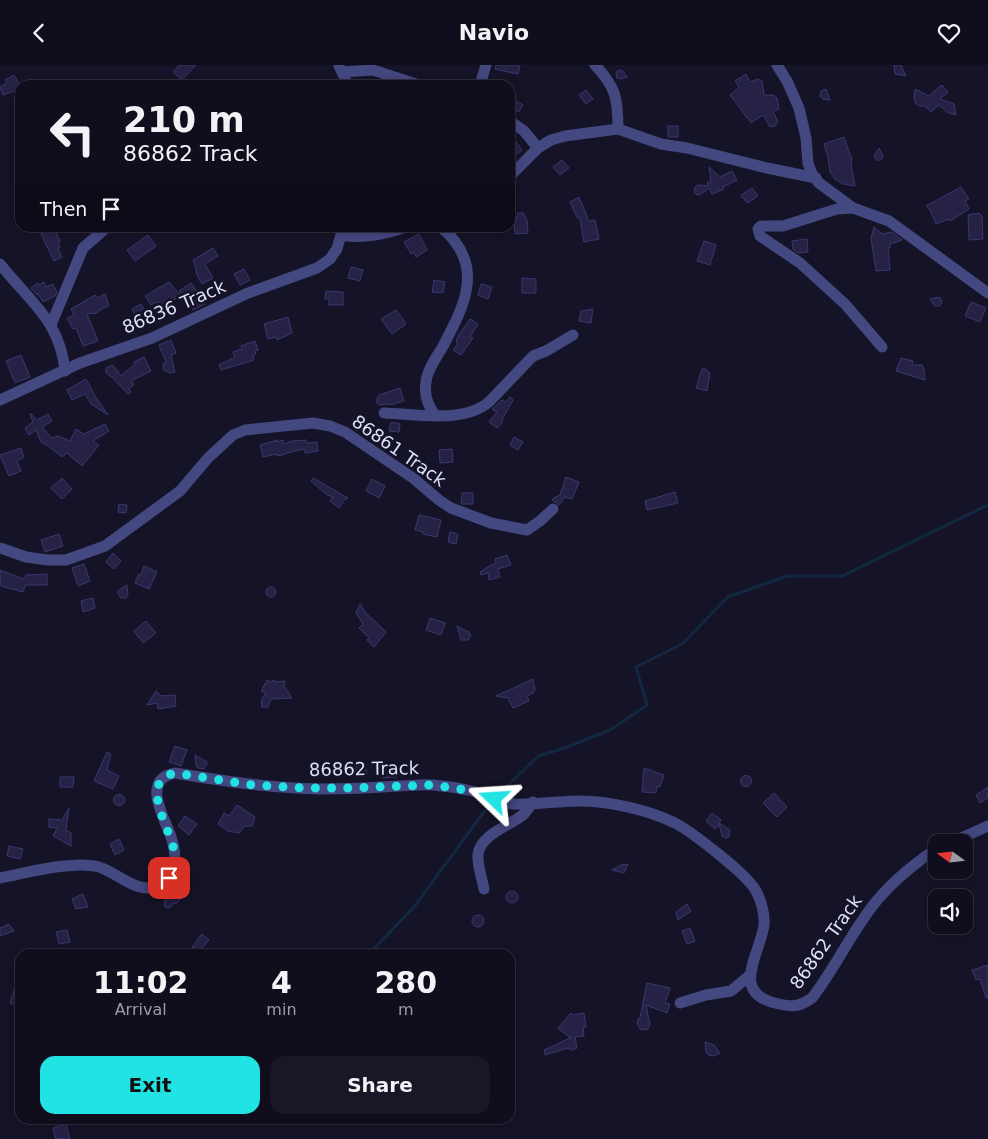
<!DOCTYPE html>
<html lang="en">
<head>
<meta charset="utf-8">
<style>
	:root { --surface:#100e1d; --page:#191726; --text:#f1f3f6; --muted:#9c9ca4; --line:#302e3b; --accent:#21e3e4 }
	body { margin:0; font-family:"DejaVu Sans",sans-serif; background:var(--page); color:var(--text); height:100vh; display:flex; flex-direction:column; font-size:19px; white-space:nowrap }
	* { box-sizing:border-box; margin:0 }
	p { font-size:16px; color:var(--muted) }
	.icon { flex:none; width:28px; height:28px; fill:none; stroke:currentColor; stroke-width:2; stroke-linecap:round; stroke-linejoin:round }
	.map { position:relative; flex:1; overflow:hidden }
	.sheet { position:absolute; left:15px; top:884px; width:500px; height:175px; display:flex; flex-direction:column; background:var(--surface); border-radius:15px; box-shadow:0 2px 12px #0003,0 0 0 1px var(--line) }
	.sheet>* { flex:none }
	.hud { position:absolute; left:15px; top:15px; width:500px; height:152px; border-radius:15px; box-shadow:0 2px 12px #0003,0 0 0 1px var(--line); background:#100e1d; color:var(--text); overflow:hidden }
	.needle { width:32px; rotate:285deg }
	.fabs { position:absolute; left:928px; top:769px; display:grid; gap:10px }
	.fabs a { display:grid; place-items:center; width:45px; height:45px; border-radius:10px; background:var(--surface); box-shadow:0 2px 12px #0003,0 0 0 1px var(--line); font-size:25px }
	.pin { position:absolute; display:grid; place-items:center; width:42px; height:42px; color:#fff; margin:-21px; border-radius:10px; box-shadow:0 2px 8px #0006 }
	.me { position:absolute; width:55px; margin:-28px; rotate:290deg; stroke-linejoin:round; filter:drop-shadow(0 0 4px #0008) }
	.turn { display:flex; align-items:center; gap:18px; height:105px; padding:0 25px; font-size:22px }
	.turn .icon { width:65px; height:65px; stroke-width:2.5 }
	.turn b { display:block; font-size:35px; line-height:42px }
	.then { display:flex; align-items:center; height:48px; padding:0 25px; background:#0003; gap:10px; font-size:19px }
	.eta { display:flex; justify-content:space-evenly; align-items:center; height:85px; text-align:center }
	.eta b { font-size:30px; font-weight:700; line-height:35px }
	.button { display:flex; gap:10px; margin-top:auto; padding:10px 25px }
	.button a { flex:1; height:58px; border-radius:15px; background:var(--accent); color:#111; font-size:20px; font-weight:700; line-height:58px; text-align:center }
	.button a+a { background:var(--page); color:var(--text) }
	header { display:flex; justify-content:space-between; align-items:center; height:65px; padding:0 25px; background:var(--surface); font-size:22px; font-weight:700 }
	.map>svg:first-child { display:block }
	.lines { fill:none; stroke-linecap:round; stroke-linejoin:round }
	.stream { stroke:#122842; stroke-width:3 }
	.building { fill:#252246; stroke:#3c376f }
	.minor { stroke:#444881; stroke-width:11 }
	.route { stroke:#21e3e4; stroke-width:9; stroke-dasharray:0 16.2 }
	.labels { text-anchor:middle; stroke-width:5; stroke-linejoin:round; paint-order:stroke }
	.street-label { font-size:18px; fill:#dedefb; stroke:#151327 }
</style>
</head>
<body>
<header><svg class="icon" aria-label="back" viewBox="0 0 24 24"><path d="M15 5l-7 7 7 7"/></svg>Navio<svg class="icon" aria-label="heart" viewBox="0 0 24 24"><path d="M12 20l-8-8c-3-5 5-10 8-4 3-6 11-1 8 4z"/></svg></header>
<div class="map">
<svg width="988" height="1074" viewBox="0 0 988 1074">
	<rect width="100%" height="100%" fill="#151327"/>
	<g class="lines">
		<g class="stream">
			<polyline points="497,731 538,691 565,683 610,665 647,640 636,602 682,579 728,532 787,511 842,511 988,440"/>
			<polyline points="369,889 414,842 492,736"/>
		</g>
	</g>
	<g class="building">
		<polygon points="179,0 196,0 182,15 173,7"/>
		<polygon points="496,0 520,0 518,9 495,4"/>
		<polygon points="894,0 901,0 906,11 895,9"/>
		<polygon points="618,5 623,6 627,12 621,14 617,13 616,8"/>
		<polygon points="746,9 750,17 758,14 762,16 764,30 773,30 777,33 779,44 773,46 778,57 775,61 770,62 763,50 751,58 730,30 739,22 735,16"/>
		<polygon points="14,10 20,20 20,24 3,30 0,22 7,18 5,15"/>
		<polygon points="942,20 948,27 940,34 954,39 956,50 947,47 939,40 931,47 925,41 920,41 916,39 914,34 915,24 929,31"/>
		<polygon points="826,24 830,35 823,34 820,31 821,26"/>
		<polygon points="586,25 593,34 586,39 579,30"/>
		<polygon points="516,36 523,40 519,47 512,43"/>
		<rect x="668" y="61" width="10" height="11"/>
		<polygon points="510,69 522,85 510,95"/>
		<polygon points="844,72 852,95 851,100 855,121 843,119 835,114 830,107 828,92 824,79"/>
		<polygon points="879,83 883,91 883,93 878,96 874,91"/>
		<polygon points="562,95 569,103 560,110 553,102"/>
		<polygon points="709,102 720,112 732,106 737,115 723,122 724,124 712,129 709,123 701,129 697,130 694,127 695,122 698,120 708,121 707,118 711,116"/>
		<polygon points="961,122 969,134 965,136 969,144 950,156 949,154 936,159 930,145 926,141"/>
		<polygon points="752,123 758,131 747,138 741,130"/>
		<polygon points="579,132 589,156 595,155 599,174 584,177 580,154 577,152 570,137"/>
		<polygon points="518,148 523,148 527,155 528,168 515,169 514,156 516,156"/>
		<polygon points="979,148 982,151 983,174 969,175 968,150"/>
		<polygon points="874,162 882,169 892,167 902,175 890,179 890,183 888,183 890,205 876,206 871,173"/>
		<polygon points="54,163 60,176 58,177 60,182 58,183 62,192 54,196 41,169"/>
		<polygon points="419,169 427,185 416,192 414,187 411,189 404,177"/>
		<polygon points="148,170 156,181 135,196 127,185"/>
		<polygon points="807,174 808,187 798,188 793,184 792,176"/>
		<polygon points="704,176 716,180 710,200 697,196"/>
		<polygon points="213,183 218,191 205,199 213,213 202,219 196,208 197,208 193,195"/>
		<polygon points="351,202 363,205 360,216 348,213"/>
		<polygon points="244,204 250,215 240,220 234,209"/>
		<polygon points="522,213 536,214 536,228 522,228"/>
		<polygon points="434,215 445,217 443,228 432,227"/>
		<polygon points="44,217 46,222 53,219 57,227 55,231 43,237 38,229 37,230 31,223 38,218 39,220"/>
		<polygon points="169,217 180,230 162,243 157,237 151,240 145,231"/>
		<polygon points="191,218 205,239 193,245 179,226"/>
		<polygon points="481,219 492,222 488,234 478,230"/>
		<polygon points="326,226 343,227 343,240 329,240 329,234 325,234"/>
		<polygon points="105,229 109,241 101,244 97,248 87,249 98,276 83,281 76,263 73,264 67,253 74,250 71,244 95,230 97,233"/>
		<polygon points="939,232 941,234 942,238 939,241 935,241 930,234"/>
		<polygon points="971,237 986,243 980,257 965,251"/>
		<polygon points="141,239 147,249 137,255 132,244"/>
		<polygon points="593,244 591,258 579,256 581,246"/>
		<polygon points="396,245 405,257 405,260 392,269 381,254"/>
		<polygon points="288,252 292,268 277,275 276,272 268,274 264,259"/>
		<polygon points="470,254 478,259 470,272 473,273 461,290 453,285 458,279 456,277 458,271"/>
		<polygon points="171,275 176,288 171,290 175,307 170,308 164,305 163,299 166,297 159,280"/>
		<polygon points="255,276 258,285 255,286 256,289 253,290 254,295 221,305 219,300 235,292 233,287 242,284 241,281"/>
		<polygon points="21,290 30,312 15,318 6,296"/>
		<polygon points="144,292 151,306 131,316 134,319 129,324 131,327 128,329 112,312 106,308 106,303 113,300 121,311 135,299 134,297"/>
		<polygon points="901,293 913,296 912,300 922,300 924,304 925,315 896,306"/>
		<polygon points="702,304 706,304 710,308 707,326 696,323"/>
		<polygon points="86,314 95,331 108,350 91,339 85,329 72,335 67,325"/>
		<polygon points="400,323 404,336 390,340 389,339 380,340 377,338 377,333 379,330"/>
		<polygon points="510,332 513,335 502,355 503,356 497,363 489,357 497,347 492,344 502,335 506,337"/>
		<polygon points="30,348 37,355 48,349 52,356 42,362 52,373 58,371 70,376 76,364 84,369 105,359 109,366 93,376 99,380 82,401 67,388 62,392 47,380 41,377 36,365 29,370 25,363 33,357"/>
		<polygon points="391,357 400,359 399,367 389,366"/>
		<polygon points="514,372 523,377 518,385 510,380"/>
		<polygon points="277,375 277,377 283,375 284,379 292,376 306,375 307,378 317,377 318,386 305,388 305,384 286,388 286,389 277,391 277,389 263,392 260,380"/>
		<polygon points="21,383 24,392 17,396 21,406 9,411 0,390"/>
		<polygon points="452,384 453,397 440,398 439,385"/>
		<polygon points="566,412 579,417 572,434 565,432 559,440 552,435 555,432 560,430"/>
		<polygon points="62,413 72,424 62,434 51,423"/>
		<polygon points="313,413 348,433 347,434 345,434 339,443 330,436 333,432 327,430 311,416"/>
		<polygon points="372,414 385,421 379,433 366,426"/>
		<polygon points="675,427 678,438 647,445 645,436"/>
		<polygon points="462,428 473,428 473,439 461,439"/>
		<polygon points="119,439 127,440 126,448 118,447"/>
		<polygon points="419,450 441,455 437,472 423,469 423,467 415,465"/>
		<polygon points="450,467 458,469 456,479 448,477"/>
		<polygon points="59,469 63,481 45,487 41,475"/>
		<polygon points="113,488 121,496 114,504 106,497"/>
		<polygon points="507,490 511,500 498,504 500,512 489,515 488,508 481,510 480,507 496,497 495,494"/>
		<polygon points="84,499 90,516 78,521 72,503"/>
		<polygon points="144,501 157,507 149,524 135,518 139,509 141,510"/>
		<polygon points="0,505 23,514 26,510 47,509 47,520 25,520 23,527 1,521"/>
		<polygon points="127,520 128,530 126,533 121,533 118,529 118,526"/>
		<circle cx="271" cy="527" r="5"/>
		<polygon points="93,533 95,543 83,547 81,536"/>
		<polygon points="360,539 365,547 386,567 374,582 367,575 369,573 359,563 363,559 356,548"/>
		<polygon points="430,553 445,558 441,570 426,565"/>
		<polygon points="146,556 156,568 143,578 134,566"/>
		<polygon points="457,561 469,567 471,570 468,575 461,575"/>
		<polygon points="533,614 535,625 533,628 527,631 529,636 513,643 508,633 496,631"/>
		<polygon points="267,615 271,617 274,615 274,617 285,616 284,621 292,633 271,634 268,642 262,642 261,636 266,628 261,626"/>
		<polygon points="156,626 161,631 175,630 176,641 158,644 157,638 147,640"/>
		<polygon points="175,681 187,685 181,701 169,697"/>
		<polygon points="107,687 111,689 107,705 119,711 113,724 94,716"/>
		<polygon points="195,690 207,697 207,699 204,704 198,703 196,701"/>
		<polygon points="365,699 367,709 356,712 353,702"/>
		<polygon points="383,700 394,700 394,702 398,702 397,712 383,713"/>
		<polygon points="644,703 664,710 660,722 657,721 656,728 642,727"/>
		<circle cx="746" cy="716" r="5.5"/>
		<polygon points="60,712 74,712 73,722 60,722"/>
		<polygon points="988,722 988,733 980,738 976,730"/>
		<polygon points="774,728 787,742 777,752 763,738"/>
		<circle cx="119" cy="735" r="5.5"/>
		<polygon points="237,740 255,752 252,761 245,761 239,768 228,766 218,759 224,748 229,751"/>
		<polygon points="69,743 66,765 71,768 71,781 53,771 57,763 49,762 49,754 62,755"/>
		<polygon points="712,748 721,755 719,758 730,765 729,772 725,773 722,771 719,759 715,764 706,756"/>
		<polygon points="185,751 197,759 189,770 178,761"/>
		<polygon points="119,774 124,785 115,790 110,779"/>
		<polygon points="9,781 23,784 20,794 7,791"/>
		<polygon points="628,799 624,808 612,805 621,800"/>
		<polygon points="180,819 188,826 176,839 175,838 169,843 165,842 164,836"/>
		<circle cx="512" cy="832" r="6"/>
		<polygon points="83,829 88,842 76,844 72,834"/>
		<polygon points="687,839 691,846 678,855 676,847"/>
		<circle cx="478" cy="856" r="6"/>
		<polygon points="9,859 14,866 0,871 0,863"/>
		<polygon points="690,863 695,876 687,879 682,866"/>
		<polygon points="67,865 70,877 59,879 56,867"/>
		<polygon points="202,869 209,875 198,888 192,882"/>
		<polygon points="988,900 988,933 986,933 980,914 976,915 972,905"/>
		<polygon points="18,913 20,914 20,941 10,938"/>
		<polygon points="647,918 670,923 665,938 670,939 667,948 646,940 650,960 647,965 640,964 637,959 638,954 640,953"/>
		<polygon points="571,948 573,950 584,948 586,962 583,962 584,971 575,972 577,983 573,985 568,983 545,990 544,985 572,972 569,972 558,963"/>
		<polygon points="705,977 714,980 720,988 714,991 708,990 706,987"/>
		<polygon points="66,1059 70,1074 56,1074 53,1063"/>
	</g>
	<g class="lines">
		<g class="minor">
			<path d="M595 0C616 22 618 34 618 64"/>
			<polyline points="777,0 787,16 799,43 806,73 808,98 812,109 819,118 853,143 889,156 988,228"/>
			<polyline points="339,1 348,20"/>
			<polyline points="342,7 373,5 419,20"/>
			<polyline points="480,20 486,0"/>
			<polyline points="510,56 524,66 538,83"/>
			<polyline points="510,111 538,83 551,75 565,71 618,64 661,79 687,83 767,103 816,113"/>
			<polyline points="853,143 837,144 783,161 761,161 758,164 760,171 800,198 845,239 882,282"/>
			<path d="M342 170C364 174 385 169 406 162"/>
			<path d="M0 199C29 236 60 255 65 306"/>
			<polyline points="51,260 83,183 107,162"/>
			<polyline points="0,335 80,298 152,273 248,228 317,203 330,194 337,184 343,162"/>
			<path d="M384 348C416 349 465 359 490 336L533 291 546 286 573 270"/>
			<path d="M435 350C428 341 424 329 426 317 427 305 436 293 442 283 465 240 486 200 441 162"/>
			<polyline points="0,483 26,492 48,495 66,495 105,481 180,426 208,393 233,370 245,365 313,358 330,361 345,367 413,413 439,435 451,443 491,458 527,465 540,456 553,444"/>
			<polyline points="950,778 988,761"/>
			<path d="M0 813C26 808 73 795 99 802 115 807 131 823 148 823 160 823 170 814 173 803 176 794 174 781 171 772 165 753 140 715 175 708 223 716 270 723 319 724 345 724 371 723 398 721 409 721 421 719 433 720 446 721 459 723 472 726 485 730 498 738 513 739 535 740 557 736 580 736 608 736 649 745 675 758 692 767 748 810 756 826 761 835 765 849 764 860 760 889 730 927 775 938 791 942 798 943 812 933 834 905 849 872 871 843 889 819 911 801 936 784"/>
			<path d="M484 824C482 813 477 800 478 789 481 769 510 761 524 749 527 746 530 741 533 737"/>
			<polyline points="680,938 706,930 731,926 750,910"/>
		</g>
	</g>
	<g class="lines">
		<path class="route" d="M169 813C173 804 175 796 174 786 171 764 137 716 175 708L252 720 303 723H349L432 720 473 726 494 734"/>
	</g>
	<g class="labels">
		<g class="street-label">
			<text transform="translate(174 242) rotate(-23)" y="6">86836 Track</text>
			<text transform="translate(399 386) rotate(35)" y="6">86861 Track</text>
			<text transform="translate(364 704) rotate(-1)" y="6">86862 Track</text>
			<text transform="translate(826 877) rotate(-55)" y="6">86862 Track</text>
		</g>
	</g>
</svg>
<div class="fabs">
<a><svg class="needle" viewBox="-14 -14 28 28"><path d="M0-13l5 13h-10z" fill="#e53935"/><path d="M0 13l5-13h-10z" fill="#9c9ca4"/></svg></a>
<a><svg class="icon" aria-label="sound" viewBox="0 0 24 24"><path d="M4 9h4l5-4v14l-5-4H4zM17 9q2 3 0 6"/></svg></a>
</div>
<div class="pin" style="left:169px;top:813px;background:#d93025"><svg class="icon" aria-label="arrive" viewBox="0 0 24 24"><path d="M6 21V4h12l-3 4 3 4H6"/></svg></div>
<svg class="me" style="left:494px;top:734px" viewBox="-20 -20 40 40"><path d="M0-17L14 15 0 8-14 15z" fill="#21e3e4" stroke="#fff" stroke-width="4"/></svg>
<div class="hud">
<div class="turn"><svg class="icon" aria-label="left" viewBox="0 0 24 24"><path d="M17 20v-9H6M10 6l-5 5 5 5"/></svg><div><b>210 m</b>86862 Track</div></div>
<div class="then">Then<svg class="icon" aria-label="arrive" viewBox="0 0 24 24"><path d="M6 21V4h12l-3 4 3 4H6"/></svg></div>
</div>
<section class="sheet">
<div class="eta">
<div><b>11:02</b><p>Arrival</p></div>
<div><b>4</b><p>min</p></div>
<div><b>280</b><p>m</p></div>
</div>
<div class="button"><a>Exit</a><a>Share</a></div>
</section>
</div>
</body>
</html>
